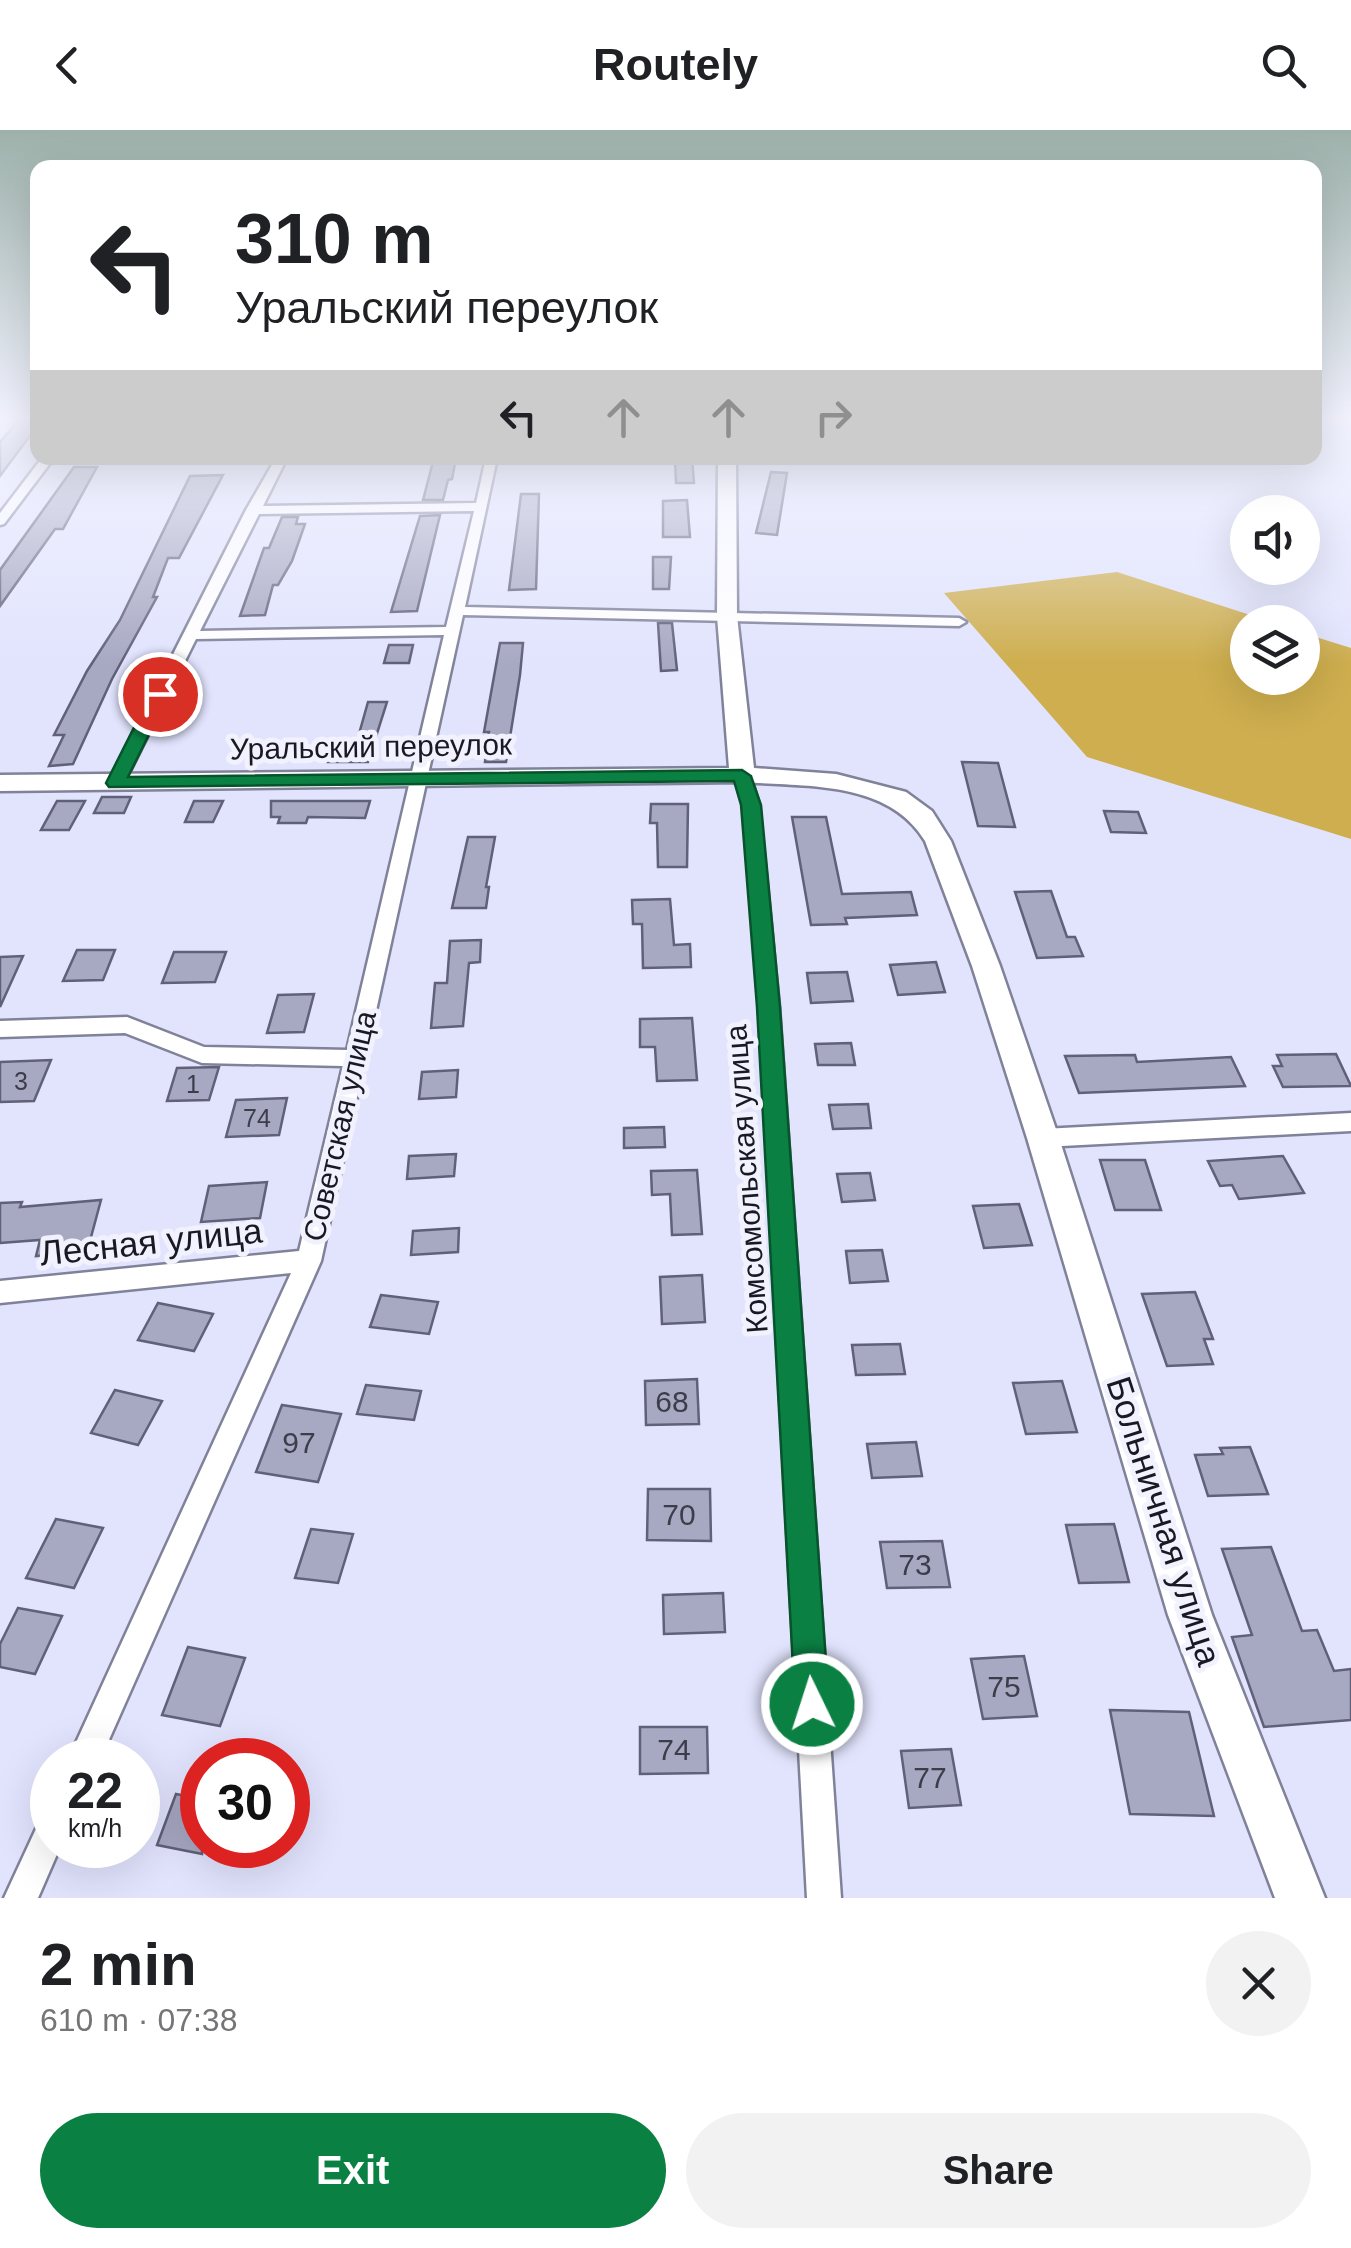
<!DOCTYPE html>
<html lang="en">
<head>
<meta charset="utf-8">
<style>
	:root { --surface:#fff; --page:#f2f2f2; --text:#202124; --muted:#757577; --accent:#0b8043 }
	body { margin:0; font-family:Arial,sans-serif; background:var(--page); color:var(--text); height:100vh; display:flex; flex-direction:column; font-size:38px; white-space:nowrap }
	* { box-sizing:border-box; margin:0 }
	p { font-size:32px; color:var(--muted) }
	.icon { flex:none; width:55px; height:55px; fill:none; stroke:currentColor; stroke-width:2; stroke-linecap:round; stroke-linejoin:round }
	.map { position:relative; height:1768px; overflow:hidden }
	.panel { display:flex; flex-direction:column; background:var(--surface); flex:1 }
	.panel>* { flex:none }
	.top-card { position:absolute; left:30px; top:30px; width:1292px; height:305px; border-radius:20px; box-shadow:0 10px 40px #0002; background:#fff; color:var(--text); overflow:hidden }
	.controls { position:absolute; left:1230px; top:365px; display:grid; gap:20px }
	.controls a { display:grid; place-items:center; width:90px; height:90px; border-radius:50%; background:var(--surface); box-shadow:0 10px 40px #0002; font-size:50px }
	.speed { position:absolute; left:30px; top:1608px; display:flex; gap:20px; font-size:50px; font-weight:700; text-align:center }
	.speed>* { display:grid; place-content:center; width:130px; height:130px; border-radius:50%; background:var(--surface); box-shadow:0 10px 40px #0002; line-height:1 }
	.speed small { font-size:25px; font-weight:400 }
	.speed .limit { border:15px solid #d22; background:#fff; color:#111 }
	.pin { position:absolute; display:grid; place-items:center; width:85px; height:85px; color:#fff; margin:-42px; border:5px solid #fff; border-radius:50%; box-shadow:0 2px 10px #0007 }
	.me { position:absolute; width:110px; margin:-55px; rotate:356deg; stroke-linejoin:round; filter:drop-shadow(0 0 8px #0008) }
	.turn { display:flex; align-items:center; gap:35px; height:210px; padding:0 40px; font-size:45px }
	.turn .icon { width:130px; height:130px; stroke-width:2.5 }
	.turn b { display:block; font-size:70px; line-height:85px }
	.lanes { display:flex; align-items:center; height:95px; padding:0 40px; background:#0003; justify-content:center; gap:50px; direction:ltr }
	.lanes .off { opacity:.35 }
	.round { display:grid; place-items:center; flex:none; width:105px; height:105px; border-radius:52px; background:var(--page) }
	.headline { display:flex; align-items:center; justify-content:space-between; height:170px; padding:0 40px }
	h1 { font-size:60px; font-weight:700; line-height:75px }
	.cta { display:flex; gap:20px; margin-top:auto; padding:20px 40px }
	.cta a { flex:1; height:115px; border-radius:60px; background:var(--accent); color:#fff; font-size:40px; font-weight:700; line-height:115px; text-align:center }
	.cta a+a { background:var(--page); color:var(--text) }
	header { display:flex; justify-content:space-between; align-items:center; height:130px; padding:0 40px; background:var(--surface); font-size:45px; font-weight:700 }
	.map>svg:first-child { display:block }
	.forest { fill:#ceae4e }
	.building { fill:#a7a8c2; stroke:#606178; stroke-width:2.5 }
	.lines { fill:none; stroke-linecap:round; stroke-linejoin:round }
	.street-casing { stroke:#80829a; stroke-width:5 }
	.secondary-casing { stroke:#80829a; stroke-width:5 }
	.street { fill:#fff; fill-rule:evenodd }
	.secondary { fill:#fff; fill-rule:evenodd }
	.route { fill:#0b8043; stroke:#07532c; stroke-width:2.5 }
	.labels { text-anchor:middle; stroke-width:10; stroke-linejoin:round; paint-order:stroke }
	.number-label { font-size:25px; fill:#3c3d4a }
	.street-label { font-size:30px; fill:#181922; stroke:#f1f2fd }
	.near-number-label { font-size:30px; fill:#3c3d4a }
	.near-street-label { font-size:35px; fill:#181922; stroke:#f1f2fd }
</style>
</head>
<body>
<header><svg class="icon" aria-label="back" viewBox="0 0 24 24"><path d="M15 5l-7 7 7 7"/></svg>Routely<svg class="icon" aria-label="search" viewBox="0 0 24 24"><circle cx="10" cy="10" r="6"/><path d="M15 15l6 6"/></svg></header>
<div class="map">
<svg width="1351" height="1768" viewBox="0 0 1351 1768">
	<rect width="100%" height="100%" fill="#e2e4fe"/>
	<polygon class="forest" points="1117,442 1272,492 1248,492 1248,548 1302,548 1303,503 1351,518 1351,709 1087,627 944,463"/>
	<g class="building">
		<polygon points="22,286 38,286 38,295 0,346 0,312"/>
		<polygon points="434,328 456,328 452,349 448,350 443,370 423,370"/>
		<polygon points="675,328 692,328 694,353 676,353"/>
		<polygon points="74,337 97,337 63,399 55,399 0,476 0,440"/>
		<polygon points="771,342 787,343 777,405 756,403"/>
		<polygon points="223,345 179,428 168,428 153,467 157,467 112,549 73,634 49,636 64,605 54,605 87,541 120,490 190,346"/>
		<polygon points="521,364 539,364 536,459 509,460"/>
		<polygon points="687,370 690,407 663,407 663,371"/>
		<polygon points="440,385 417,481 391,482 420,386"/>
		<polygon points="282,387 298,387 296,394 305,394 292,431 278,455 273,455 265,485 240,486 264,418 269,418"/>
		<polygon points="653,427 671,427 669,459 653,459"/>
		<polygon points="658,493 672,493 677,540 661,541"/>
		<polygon points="500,513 523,513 520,545 506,632 485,632 489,602 484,602"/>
		<polygon points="389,515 413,515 409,533 384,533"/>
		<polygon points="368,572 387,572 368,632 328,632 336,611 357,611"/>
		<polygon points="962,632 998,633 1015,697 978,696"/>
		<polygon points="102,667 131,667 124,683 94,683"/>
		<polygon points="57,671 85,671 69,700 41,700"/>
		<polygon points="194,671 223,671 213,692 185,692"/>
		<polygon points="271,671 370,671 365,688 308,687 306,693 278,693 280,687 271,687"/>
		<polygon points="651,674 688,674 687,737 658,737 657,693 650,693"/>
		<polygon points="1104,681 1138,682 1146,703 1111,702"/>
		<polygon points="792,687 826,687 842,764 911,762 917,785 845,788 847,794 811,795"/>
		<polygon points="468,707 495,707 486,757 489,757 486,778 452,778"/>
		<polygon points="1051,761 1067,807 1075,807 1083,826 1037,828 1015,762"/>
		<polygon points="670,769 674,815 690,814 691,837 643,838 642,794 633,794 632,770"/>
		<polygon points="481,810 480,832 469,833 463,896 431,898 435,853 447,853 450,811"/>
		<polygon points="77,820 115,820 103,850 63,851"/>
		<polygon points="174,822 226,822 215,852 162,853"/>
		<polygon points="23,826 0,877 0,827"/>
		<polygon points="936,832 945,862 898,865 890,835"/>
		<polygon points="847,842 853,871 811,873 807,843"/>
		<polygon points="314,864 304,902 267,903 278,865"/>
		<polygon points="692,888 697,950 657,951 655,917 640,917 640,889"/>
		<polygon points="851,913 855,935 818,935 815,914"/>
		<polygon points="1336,924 1351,956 1283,957 1273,936 1282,936 1277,925"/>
		<polygon points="1135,925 1137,932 1231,927 1245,956 1079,963 1065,926"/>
		<polygon points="51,930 34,971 0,972 0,932"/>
		<polygon points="219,937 209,970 167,971 177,938"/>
		<polygon points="458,940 456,967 419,969 422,942"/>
		<polygon points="287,968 279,1005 226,1007 236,970"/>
		<polygon points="868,974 871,998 833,999 829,975"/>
		<polygon points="664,997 665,1017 624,1018 624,998"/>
		<polygon points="456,1024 454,1046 407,1049 409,1026"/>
		<polygon points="1283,1026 1304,1063 1239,1069 1232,1055 1220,1056 1208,1031"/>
		<polygon points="1100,1030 1145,1030 1161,1080 1115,1080"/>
		<polygon points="697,1040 702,1104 672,1105 670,1064 652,1065 651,1041"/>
		<polygon points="870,1043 875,1070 842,1072 837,1044"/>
		<polygon points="267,1052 260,1088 201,1092 209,1056"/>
		<polygon points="101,1070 87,1122 36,1126 40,1110 0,1113 0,1073 22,1072 20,1077"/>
		<polygon points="1019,1074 1032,1115 984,1118 973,1076"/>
		<polygon points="459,1098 458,1122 411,1125 413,1101"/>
		<polygon points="882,1120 888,1151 850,1153 846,1121"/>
		<polygon points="702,1145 705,1192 662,1194 660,1147"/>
		<polygon points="1195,1162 1213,1209 1204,1209 1213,1234 1167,1236 1142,1164"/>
		<polygon points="381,1165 438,1172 429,1204 370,1197"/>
		<polygon points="158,1173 213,1184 194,1221 138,1210"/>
		<polygon points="900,1214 905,1244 856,1245 852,1215"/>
		<polygon points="697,1249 699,1294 646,1295 645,1251"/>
		<polygon points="1062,1251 1077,1302 1026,1304 1013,1253"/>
		<polygon points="366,1255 421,1261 414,1290 357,1284"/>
		<polygon points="115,1260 162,1271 138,1315 91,1303"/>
		<polygon points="282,1275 341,1284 318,1352 256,1342"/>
		<polygon points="916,1312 922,1346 872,1348 867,1314"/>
		<polygon points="1250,1317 1268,1364 1208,1366 1195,1325 1223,1324 1220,1318"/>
		<polygon points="648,1359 710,1359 711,1411 647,1410"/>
		<polygon points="56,1389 103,1398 74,1458 26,1448"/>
		<polygon points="1114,1394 1129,1452 1079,1453 1066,1395"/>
		<polygon points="311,1399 353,1404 338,1453 295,1448"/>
		<polygon points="942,1411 950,1457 887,1458 880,1412"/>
		<polygon points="1271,1417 1302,1501 1317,1500 1334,1541 1351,1539 1351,1590 1264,1597 1232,1507 1252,1505 1222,1419"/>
		<polygon points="723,1463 725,1502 664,1504 663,1465"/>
		<polygon points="18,1478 62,1486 35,1544 0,1537 0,1514"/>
		<polygon points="188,1517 245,1528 220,1596 162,1585"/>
		<polygon points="1024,1526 1037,1586 983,1589 971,1529"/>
		<polygon points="1110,1580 1189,1582 1214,1686 1130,1684"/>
		<polygon points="640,1597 707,1597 708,1643 640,1644"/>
		<polygon points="951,1619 961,1675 909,1678 901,1621"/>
		<polygon points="176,1664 202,1669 202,1724 157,1715"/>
	</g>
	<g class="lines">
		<defs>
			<g id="street">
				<polygon points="42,328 54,328 4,394 0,395 0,383"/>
				<path d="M276 328 286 330 263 376 476 373 486 328H497L465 477 959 488 966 492 959 496 463 485 321 1131 100 1630H68L291 1143 0 1173V1151L299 1121 343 936 202 933 125 903 0 907V891L127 887 204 917 347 920 444 505 196 509 122 657H110L108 653 246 380ZM474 381 446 497 200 501 259 384Z"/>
				<polygon points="742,640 750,645 759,675 779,877 841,1768 807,1768 759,877 743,675 734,645"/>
				<polygon points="1351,983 1351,1001 1043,1017 1035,1014 1032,1008 1035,1002 1043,999"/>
				<polygon points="52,1683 52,1715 61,1715 38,1768 4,1768 41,1688"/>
			</g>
			<path id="secondary" d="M718 328H736L737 486 754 638 836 644 906 662 932 681 951 711 1000 836 1059 1008 1212 1485 1325 1768H1275L1168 1485 1027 1008 972 836 925 711C888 650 806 657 742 652L0 661V645L729 638 717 486Z"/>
		</defs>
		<use href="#street" class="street-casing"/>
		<use href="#secondary" class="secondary-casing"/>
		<use href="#street" class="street"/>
		<use href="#secondary" class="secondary"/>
	</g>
	<linearGradient id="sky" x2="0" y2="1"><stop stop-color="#9db1aa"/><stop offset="0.54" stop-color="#f2f3ff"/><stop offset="1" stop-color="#f2f3ff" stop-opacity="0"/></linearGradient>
	<rect width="1351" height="534" fill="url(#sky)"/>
	<polygon class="route" points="160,559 169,564 128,647 742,640 751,646 761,675 780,877 829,1574 824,1587 812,1592 800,1587 795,1574 757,877 741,675 734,651 109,657 106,653 151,564"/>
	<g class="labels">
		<g class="number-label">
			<text x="21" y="960">3</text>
			<text x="193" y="963">1</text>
			<text x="257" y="997">74</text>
		</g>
		<g class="street-label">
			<text transform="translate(371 617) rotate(-1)" y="10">Уральский переулок</text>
			<text transform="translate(340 996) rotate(-77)" y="10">Советская улица</text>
			<text transform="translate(747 1049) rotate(-94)" y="10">Комсомольская улица</text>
		</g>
		<g class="near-number-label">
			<text x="672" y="1282">68</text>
			<text x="299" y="1323">97</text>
			<text x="679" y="1395">70</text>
			<text x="915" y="1445">73</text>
			<text x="1004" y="1567">75</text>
			<text x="674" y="1630">74</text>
			<text x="930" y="1658">77</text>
		</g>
		<g class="near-street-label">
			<text transform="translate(151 1112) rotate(-6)" y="12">Лесная улица</text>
			<text transform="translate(1164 1391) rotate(72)" y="12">Больничная улица</text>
		</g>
	</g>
</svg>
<div class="controls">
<a><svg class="icon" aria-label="sound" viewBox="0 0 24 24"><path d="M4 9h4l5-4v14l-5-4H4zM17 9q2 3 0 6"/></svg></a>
<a><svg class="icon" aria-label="layers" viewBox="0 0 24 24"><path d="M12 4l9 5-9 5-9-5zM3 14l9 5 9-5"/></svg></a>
</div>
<div class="speed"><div>22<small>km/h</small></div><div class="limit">30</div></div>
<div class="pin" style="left:160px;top:564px;background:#d93025"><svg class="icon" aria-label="arrive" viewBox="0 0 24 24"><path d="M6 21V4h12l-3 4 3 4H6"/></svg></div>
<svg class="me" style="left:812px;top:1574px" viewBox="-20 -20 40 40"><circle r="17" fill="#0b8043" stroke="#fff" stroke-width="3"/><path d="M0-11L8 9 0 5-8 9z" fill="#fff"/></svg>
<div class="top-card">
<div class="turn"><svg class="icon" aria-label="left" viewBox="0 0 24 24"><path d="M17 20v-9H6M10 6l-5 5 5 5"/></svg><div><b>310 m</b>Уральский переулок</div></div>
<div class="lanes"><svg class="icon" aria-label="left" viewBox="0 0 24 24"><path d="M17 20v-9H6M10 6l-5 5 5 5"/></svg><svg class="icon off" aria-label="ahead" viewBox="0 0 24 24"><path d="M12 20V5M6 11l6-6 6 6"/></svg><svg class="icon off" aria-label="ahead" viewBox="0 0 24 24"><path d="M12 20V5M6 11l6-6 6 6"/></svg><svg class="icon off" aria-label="right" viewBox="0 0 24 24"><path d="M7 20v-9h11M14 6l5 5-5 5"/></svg></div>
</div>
</div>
<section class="panel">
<div class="headline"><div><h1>2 min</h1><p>610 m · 07:38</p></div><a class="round"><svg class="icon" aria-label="close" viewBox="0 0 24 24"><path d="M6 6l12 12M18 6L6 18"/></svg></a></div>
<div class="cta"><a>Exit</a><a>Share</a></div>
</section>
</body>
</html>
